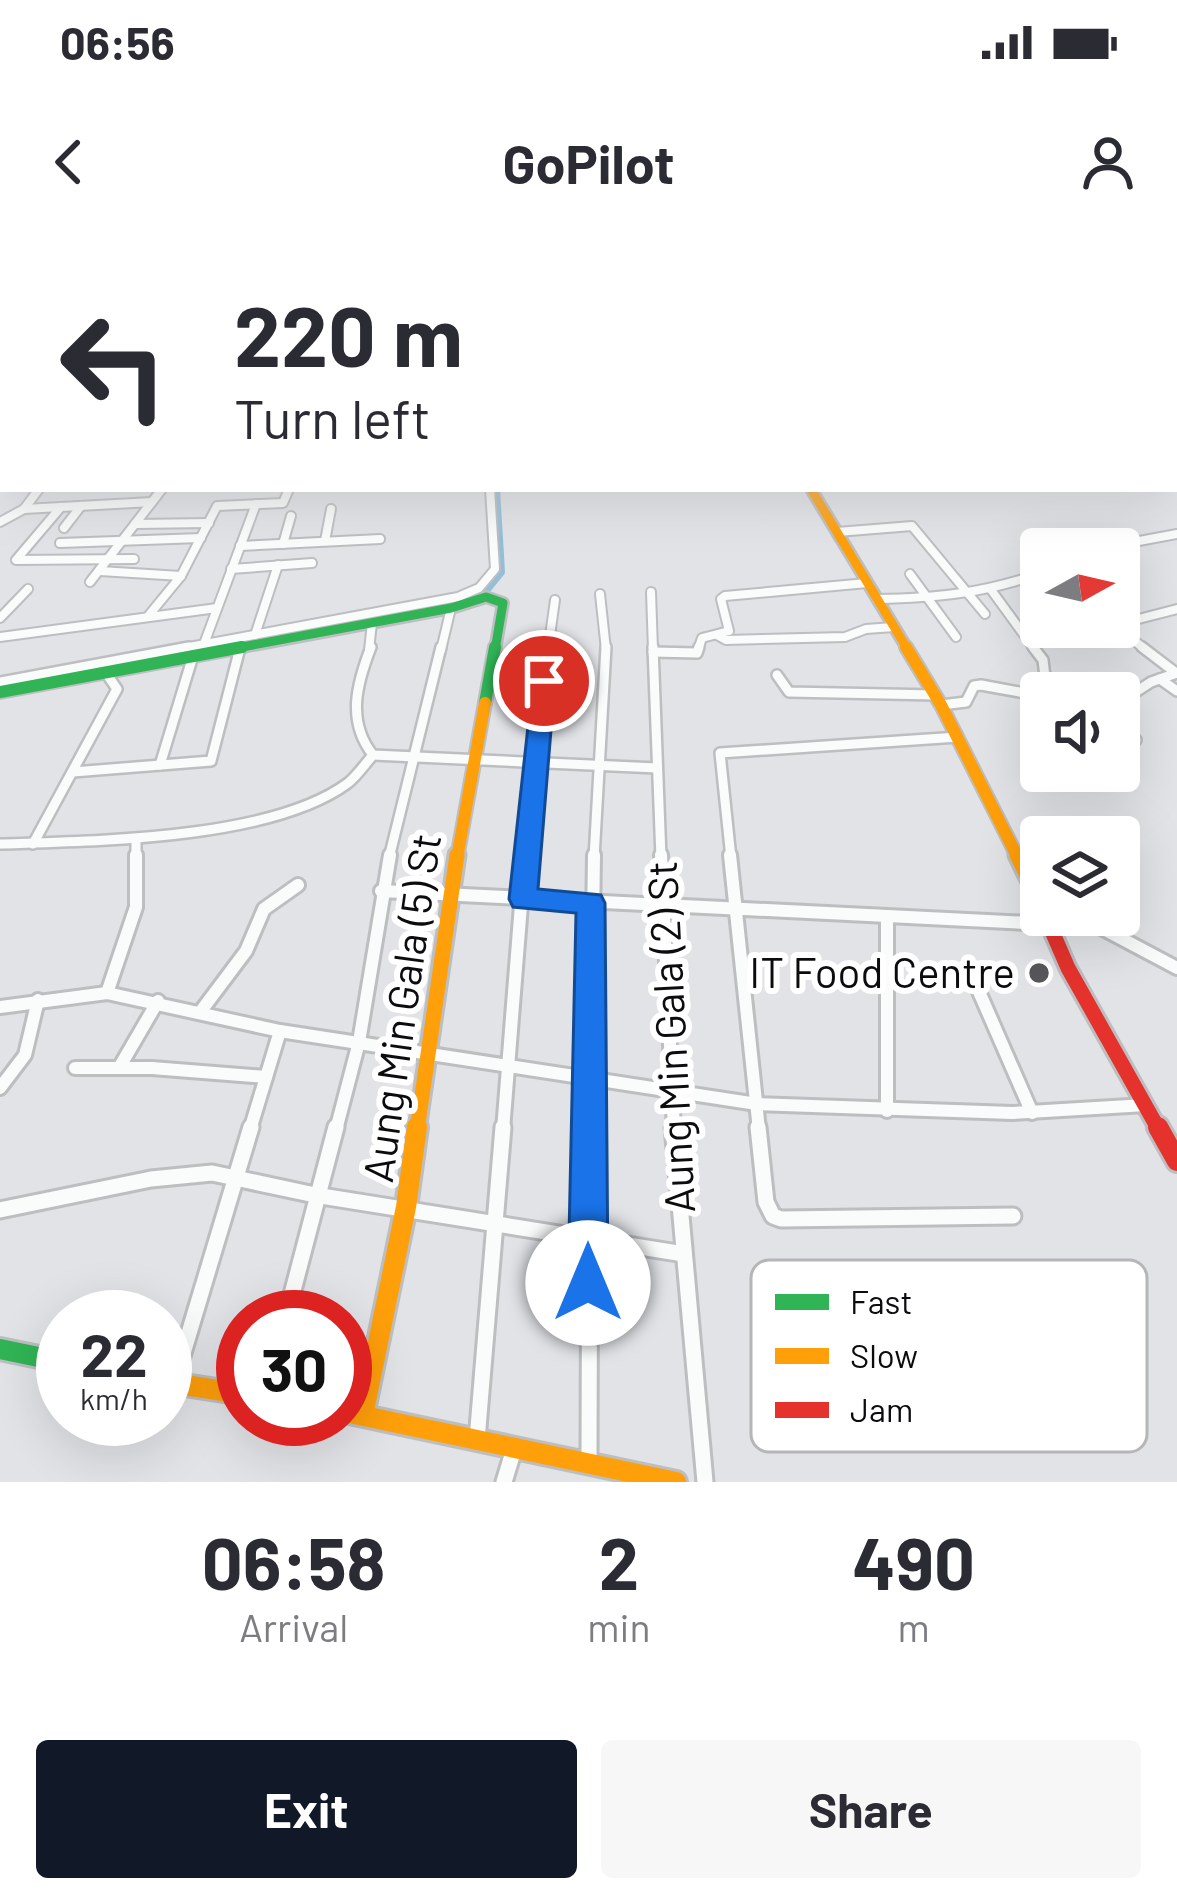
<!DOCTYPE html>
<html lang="en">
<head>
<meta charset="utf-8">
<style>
	:root { --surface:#fff; --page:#f7f7f7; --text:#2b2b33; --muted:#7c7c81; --accent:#111827 }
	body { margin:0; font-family:Barlow,sans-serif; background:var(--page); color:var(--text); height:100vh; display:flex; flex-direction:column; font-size:45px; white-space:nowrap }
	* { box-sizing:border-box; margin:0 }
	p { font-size:39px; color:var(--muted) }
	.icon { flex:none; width:66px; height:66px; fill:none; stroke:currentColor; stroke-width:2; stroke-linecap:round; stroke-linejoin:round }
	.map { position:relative; height:1242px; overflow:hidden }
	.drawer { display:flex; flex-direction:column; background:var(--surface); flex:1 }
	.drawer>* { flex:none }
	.top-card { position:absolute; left:0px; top:0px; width:1179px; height:252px; box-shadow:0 12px 48px #0002; background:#fff; color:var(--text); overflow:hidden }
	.needle { width:78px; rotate:82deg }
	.tools { position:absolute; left:1020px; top:288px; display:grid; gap:24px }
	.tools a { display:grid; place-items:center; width:120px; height:120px; border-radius:12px; background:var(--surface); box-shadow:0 12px 48px #0002; font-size:60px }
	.speed { position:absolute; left:36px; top:1050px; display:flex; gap:24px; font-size:60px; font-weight:700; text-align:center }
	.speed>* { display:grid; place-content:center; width:156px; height:156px; border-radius:50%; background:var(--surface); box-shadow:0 12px 48px #0002; line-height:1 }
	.speed small { font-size:30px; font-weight:400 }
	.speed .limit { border:18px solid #d22; background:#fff; color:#111 }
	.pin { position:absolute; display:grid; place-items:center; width:102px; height:102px; color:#fff; margin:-51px; border:6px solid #fff; border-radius:50%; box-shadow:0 3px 12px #0007 }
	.me { position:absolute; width:132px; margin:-66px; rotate:0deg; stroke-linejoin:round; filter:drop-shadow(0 0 9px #0008) }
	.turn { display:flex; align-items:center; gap:42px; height:252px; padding:0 36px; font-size:54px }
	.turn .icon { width:156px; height:156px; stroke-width:2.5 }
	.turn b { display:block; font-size:84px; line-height:102px }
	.eta { display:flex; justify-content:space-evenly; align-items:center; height:204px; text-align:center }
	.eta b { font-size:72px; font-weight:700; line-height:84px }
	.button { display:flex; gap:24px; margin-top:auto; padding:24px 36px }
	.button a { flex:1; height:138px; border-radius:12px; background:var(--accent); color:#fff; font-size:48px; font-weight:700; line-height:138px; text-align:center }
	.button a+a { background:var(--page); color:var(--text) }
	.status { display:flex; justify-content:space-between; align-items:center; height:84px; padding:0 60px; background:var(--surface); direction:ltr }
	.status svg { height:33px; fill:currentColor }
	header { display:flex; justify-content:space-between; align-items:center; height:156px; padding:0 36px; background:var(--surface); font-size:54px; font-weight:700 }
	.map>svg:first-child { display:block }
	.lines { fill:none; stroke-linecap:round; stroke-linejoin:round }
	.canal { stroke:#95bfd8; stroke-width:8 }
	.street-far3-casing { stroke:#bdbec0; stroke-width:12 }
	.street-far2-casing { stroke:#bdbec0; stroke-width:14 }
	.street-far1-casing { stroke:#bdbec0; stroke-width:18 }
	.street-casing { stroke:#bdbec0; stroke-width:21 }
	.fast-far2-casing { stroke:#bdbec0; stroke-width:14 }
	.fast-far1-casing { stroke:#bdbec0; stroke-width:16 }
	.fast-casing { stroke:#bdbec0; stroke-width:26 }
	.slow-far3-casing { stroke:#bdbec0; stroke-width:14 }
	.slow-far2-casing { stroke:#bdbec0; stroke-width:16 }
	.slow-far1-casing { stroke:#bdbec0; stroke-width:21 }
	.slow-casing { stroke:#bdbec0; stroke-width:26 }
	.jam-far1-casing { stroke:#bdbec0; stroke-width:21 }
	.jam-casing { stroke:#bdbec0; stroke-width:26 }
	.street-far3 { stroke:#fafbfb; stroke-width:8 }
	.street-far2 { stroke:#fafbfb; stroke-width:9 }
	.street-far1 { stroke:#fafbfb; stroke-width:12 }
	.street { stroke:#fafbfb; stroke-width:15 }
	.fast-far2 { stroke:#30b455; stroke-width:9 }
	.fast-far1 { stroke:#30b455; stroke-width:12 }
	.fast { stroke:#30b455; stroke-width:20 }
	.slow-far3 { stroke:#ff9f0a; stroke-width:9 }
	.slow-far2 { stroke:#ff9f0a; stroke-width:12 }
	.slow-far1 { stroke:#ff9f0a; stroke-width:15 }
	.slow { stroke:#ff9f0a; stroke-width:20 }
	.jam-far1 { stroke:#e5322d; stroke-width:15 }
	.jam { stroke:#e5322d; stroke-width:20 }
	.route { fill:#1a73e8; stroke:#114b97; stroke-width:3 }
	.poi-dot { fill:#56575a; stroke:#fff; stroke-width:4.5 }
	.labels { text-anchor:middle; stroke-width:12; stroke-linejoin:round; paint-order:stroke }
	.poi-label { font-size:42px; fill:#0b0c0e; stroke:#fff; text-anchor:end }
	.street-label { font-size:42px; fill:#0b0c0e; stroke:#fff }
	.key { fill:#fff; stroke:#b6b6b7; stroke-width:3 }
	.key-label { font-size:33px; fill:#0b0c0e }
</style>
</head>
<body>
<div class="status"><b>06:56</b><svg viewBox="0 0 49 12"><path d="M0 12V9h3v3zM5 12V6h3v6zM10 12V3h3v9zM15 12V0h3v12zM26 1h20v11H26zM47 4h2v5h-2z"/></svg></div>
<header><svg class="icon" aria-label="back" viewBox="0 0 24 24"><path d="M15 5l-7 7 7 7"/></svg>GoPilot<svg class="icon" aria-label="person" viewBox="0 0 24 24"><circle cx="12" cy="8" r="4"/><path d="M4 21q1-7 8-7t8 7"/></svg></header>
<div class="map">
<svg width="1177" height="1242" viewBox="0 0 1177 1242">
	<rect width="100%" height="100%" fill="#e1e3e7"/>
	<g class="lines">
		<polyline class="canal" points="471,355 488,348 501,332 496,249"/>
		<defs>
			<g id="street-far3">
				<polyline points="61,267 16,320 134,319"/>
				<polyline points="24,269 152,262 162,249"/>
				<polyline points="0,282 24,269 39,249"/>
				<polyline points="135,284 209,283"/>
				<polyline points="64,288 81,266"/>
				<polyline points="837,292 912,286 985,374"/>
				<polyline points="325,301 331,269"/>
				<polyline points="60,303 201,298"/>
				<polyline points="283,304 291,276"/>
				<polyline points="240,306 380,299"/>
				<polyline points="1096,309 1177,294"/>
				<polyline points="231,329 312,323"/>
				<polyline points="100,331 181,336"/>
				<polyline points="910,334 956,397"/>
				<polyline points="90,342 152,262"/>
				<polyline points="992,351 1035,410"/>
				<polyline points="651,352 653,410"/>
				<polyline points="600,354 606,410"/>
				<path d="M877 359C936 358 985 353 1041 333"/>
				<polyline points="149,375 181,336 217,266 283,263 289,249"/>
				<polyline points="0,378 28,349"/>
				<polyline points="1119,384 1177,369"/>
				<polyline points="1117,387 1146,410"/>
				<polyline points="255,395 278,325"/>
				<polyline points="717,395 726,400 845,397 866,389 894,387"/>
				<polyline points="0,397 217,368"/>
				<polyline points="1027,399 1064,392"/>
				<polyline points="204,404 256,264"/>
				<polyline points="173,410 458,357 479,348 495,329 490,249"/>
				<polyline points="369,410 372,383"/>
				<polyline points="441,410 451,368"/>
				<polyline points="548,410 555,360"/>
				<polyline points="698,410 702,398 729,391 721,359 725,356 867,343"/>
			</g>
			<g id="street-far2">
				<path d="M371 407C357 443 346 481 373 515L657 528"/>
				<polyline points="653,407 661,618"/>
				<polyline points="1033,407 1043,420 1047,453"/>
				<polyline points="1142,407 1176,433"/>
				<polyline points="653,412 697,413 699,407"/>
				<polyline points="777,435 789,452 935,455"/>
				<polyline points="1160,439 1177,451"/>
				<polyline points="0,442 189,407"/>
				<polyline points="1119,463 1151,442 1177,433"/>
				<polyline points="941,465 966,462 974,446 981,445 1041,456"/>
				<polyline points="1119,486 1136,500"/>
				<polyline points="160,525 193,416"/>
				<polyline points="73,532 211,521 240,408"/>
				<polyline points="136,599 136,618"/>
				<path d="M0 604C94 601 271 600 348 543 357 536 365 524 373 515"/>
				<polyline points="33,604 117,449 106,433"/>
				<polyline points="389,618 441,407"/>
				<polyline points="525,618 549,407"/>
				<polyline points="594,618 606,407"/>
				<polyline points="731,618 720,513 958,497"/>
			</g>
			<g id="street-far1">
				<polyline points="661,615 674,890"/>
				<polyline points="730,615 759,890"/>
				<polyline points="381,651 1049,684"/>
				<polyline points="1066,675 1096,685 1177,728"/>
				<polyline points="887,678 887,871"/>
				<polyline points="970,731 1032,873"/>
				<polyline points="107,753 136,667 136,615"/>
				<polyline points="0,767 107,753 280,791 757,864 1012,873 1146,865"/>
				<polyline points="201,771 246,711 264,669 298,645"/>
				<polyline points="75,828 152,828 266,837"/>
				<polyline points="119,828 158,761"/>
				<polyline points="0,848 25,815 38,760"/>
				<polyline points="250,890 280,791"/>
				<polyline points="336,890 359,802 390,615"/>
				<polyline points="503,890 525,615"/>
				<polyline points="590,890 594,615"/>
			</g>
			<g id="street">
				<polyline points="673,887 705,1242"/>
				<polyline points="758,887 766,962 773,976 781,979 1013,976"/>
				<polyline points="0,970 151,939 212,933 315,955 684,1014"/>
				<polyline points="286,1077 336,887"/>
				<polyline points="174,1143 251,887"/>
				<polyline points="477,1200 503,887"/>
				<polyline points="589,1216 590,887"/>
				<polyline points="504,1242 514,1209"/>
			</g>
			<polyline id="fast-far2" points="226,410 451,368 486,357 503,363 495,410"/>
			<g id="fast-far1">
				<polyline points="0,452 242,407"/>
				<polyline points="485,463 495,407"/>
			</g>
			<polyline id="fast" points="0,1109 63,1122"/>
			<polyline id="slow-far3" points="811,249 908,410"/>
			<g id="slow-far2">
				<polyline points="906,407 941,465 1018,618"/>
				<polyline points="457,618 485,463"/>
			</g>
			<g id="slow-far1">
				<polyline points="1017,615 1041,664"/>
				<polyline points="417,890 457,615"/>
			</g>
			<g id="slow">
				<polyline points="165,1142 243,1154"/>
				<polyline points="345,1172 676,1242"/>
				<polyline points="363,1175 406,967 417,887"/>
			</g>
			<polyline id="jam-far1" points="1045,675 1068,728 1159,890"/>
			<polyline id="jam" points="1158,887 1177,921"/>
		</defs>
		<use href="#street-far3" class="street-far3-casing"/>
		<use href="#street-far2" class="street-far2-casing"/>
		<use href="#street-far1" class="street-far1-casing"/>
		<use href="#street" class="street-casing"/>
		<use href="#fast-far2" class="fast-far2-casing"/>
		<use href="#fast-far1" class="fast-far1-casing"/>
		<use href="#fast" class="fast-casing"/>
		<use href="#slow-far3" class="slow-far3-casing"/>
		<use href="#slow-far2" class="slow-far2-casing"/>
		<use href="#slow-far1" class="slow-far1-casing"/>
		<use href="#slow" class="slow-casing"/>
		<use href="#jam-far1" class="jam-far1-casing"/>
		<use href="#jam" class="jam-casing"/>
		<use href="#street-far3" class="street-far3"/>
		<use href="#street-far2" class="street-far2"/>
		<use href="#street-far1" class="street-far1"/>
		<use href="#street" class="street"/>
		<use href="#fast-far2" class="fast-far2"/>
		<use href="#fast-far1" class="fast-far1"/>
		<use href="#fast" class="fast"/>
		<use href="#slow-far3" class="slow-far3"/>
		<use href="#slow-far2" class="slow-far2"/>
		<use href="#slow-far1" class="slow-far1"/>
		<use href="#slow" class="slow"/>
		<use href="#jam-far1" class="jam-far1"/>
		<use href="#jam" class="jam"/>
	</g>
	<linearGradient id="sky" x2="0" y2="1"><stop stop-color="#87b8e2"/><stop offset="0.42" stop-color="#f2f2f4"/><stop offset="1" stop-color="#f2f2f4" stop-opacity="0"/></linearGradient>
	<rect width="1177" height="299" fill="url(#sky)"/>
	<polygon class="route" points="544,435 555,441 538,649 601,655 605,663 608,1043 602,1057 588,1063 574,1057 568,1043 576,673 513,667 509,659 533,441"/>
	<circle class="poi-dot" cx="1039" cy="733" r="12"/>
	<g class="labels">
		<g class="poi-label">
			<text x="1015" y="748">IT Food Centre</text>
		</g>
		<g class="street-label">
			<text transform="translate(402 768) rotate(-82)" y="15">Aung Min Gala (5) St</text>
			<text transform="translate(671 797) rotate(-93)" y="15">Aung Min Gala (2) St</text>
		</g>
	</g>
	<rect x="751" y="1020" width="396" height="192" rx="18" class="key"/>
	<rect x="775" y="1054" width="54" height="16" fill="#30b455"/>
	<rect x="775" y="1108" width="54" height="16" fill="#ff9f0a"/>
	<rect x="775" y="1162" width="54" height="16" fill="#e5322d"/>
	<g class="key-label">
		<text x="850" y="1074">Fast</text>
		<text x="850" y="1128">Slow</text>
		<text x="850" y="1182">Jam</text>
	</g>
</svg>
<div class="tools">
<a><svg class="needle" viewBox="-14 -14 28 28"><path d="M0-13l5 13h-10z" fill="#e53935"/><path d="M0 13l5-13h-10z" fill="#7c7c81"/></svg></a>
<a><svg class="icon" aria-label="sound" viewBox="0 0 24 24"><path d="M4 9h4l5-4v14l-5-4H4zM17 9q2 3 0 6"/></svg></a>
<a><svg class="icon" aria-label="layers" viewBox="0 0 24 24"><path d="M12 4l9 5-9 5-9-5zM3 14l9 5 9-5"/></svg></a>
</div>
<div class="speed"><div>22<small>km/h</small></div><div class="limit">30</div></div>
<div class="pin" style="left:544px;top:441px;background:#d93025"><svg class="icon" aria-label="arrive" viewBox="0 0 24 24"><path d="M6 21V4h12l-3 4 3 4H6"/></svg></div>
<svg class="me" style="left:588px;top:1043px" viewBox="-20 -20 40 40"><circle r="19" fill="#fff"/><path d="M0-13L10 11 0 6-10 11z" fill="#1a73e8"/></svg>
<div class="top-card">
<div class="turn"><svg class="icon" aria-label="left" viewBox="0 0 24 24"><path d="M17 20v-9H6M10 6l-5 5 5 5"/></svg><div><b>220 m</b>Turn left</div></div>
</div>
</div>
<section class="drawer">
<div class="eta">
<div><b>06:58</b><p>Arrival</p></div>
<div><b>2</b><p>min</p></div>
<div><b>490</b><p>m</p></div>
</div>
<div class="button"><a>Exit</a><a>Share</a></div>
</section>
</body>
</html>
